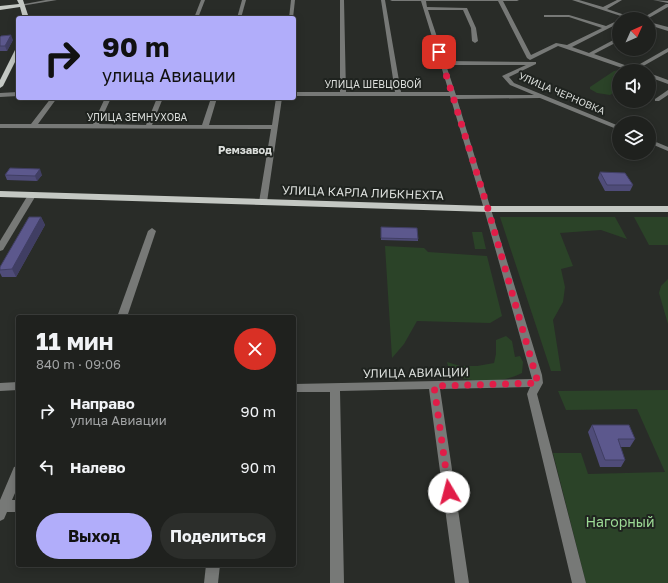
<!DOCTYPE html>
<html lang="ru">
<head>
<meta charset="utf-8">
<style>
	:root { --surface:#1f211e; --page:#2c2e2b; --text:#f1f3f6; --muted:#a1a3a4; --line:#3c3e3c; --accent:#b1adfa }
	body { margin:0; font-family:"Golos Text",sans-serif; background:var(--page); color:var(--text); height:100vh; display:flex; flex-direction:column; font-size:15px; white-space:nowrap }
	* { box-sizing:border-box; margin:0 }
	p { font-size:13px; color:var(--muted) }
	.icon { flex:none; width:22px; height:22px; fill:none; stroke:currentColor; stroke-width:2; stroke-linecap:round; stroke-linejoin:round }
	.map { position:relative; flex:1; overflow:hidden }
	.details { position:absolute; left:16px; top:315px; width:280px; height:252px; display:flex; flex-direction:column; background:var(--surface); border-radius:4px; box-shadow:0 2px 10px #0003,0 0 0 1px var(--line) }
	.details>* { flex:none }
	.guide { position:absolute; left:16px; top:16px; width:280px; height:84px; border-radius:4px; box-shadow:0 2px 10px #0003,0 0 0 1px var(--line); background:#b1adfa; color:#111; overflow:hidden }
	.needle { width:26px; rotate:45deg }
	.buttons { position:absolute; left:612px; top:12px; display:grid; gap:8px }
	.buttons a { display:grid; place-items:center; width:44px; height:44px; border-radius:50%; background:var(--surface); box-shadow:0 2px 10px #0003,0 0 0 1px var(--line); font-size:20px }
	.pin { position:absolute; display:grid; place-items:center; width:34px; height:34px; color:#fff; margin:-17px; border-radius:8px; box-shadow:0 2px 6px #0006 }
	.me { position:absolute; width:44px; margin:-22px; rotate:352deg; stroke-linejoin:round; filter:drop-shadow(0 0 3px #0008) }
	.turn { display:flex; align-items:center; gap:14px; height:84px; padding:0 20px; font-size:18px }
	.turn .icon { width:52px; height:52px; stroke-width:2.5 }
	.turn b { display:block; font-size:28px; line-height:34px }
	.round { display:grid; place-items:center; flex:none; width:42px; height:42px; border-radius:21px; background:var(--page) }
	.overview { display:flex; align-items:center; justify-content:space-between; height:68px; padding:0 20px }
	h1 { font-size:24px; font-weight:700; line-height:30px }
	.cta { display:flex; gap:8px; margin-top:auto; padding:8px 20px }
	.cta a { flex:1; height:46px; border-radius:24px; background:var(--accent); color:#111; font-size:16px; font-weight:700; line-height:46px; text-align:center }
	.cta a+a { background:var(--page); color:var(--text) }
	ul { padding:0; list-style:none }
	li { display:flex; align-items:center; gap:12px; height:56px; padding:0 20px }
	li div { flex:1 }
	li b { display:block; font-size:15px }
	li em { font-style:normal }
	.map>svg:first-child { display:block }
	.green { fill:#2b4328 }
	.lines { fill:none; stroke-linecap:round; stroke-linejoin:round }
	.minor { fill:#777977; fill-rule:evenodd }
	.major { fill:#c4c8c3; fill-rule:evenodd }
	.wall { fill:#4f4c79 }
	.shaded-wall { fill:#403e63 }
	.building { fill:#5c588d; stroke:#403e63 }
	.route { stroke:#e11d48; stroke-width:7; stroke-dasharray:0 12.6 }
	.labels { text-anchor:middle; stroke-width:4; stroke-linejoin:round; paint-order:stroke }
	.far-street-label { font-size:10px; fill:#dbdedb; stroke:#1f231f }
	.far-neighbourhood-label { font-size:11px; font-weight:bold; fill:#dbdedb; stroke:#1f231f }
	.street-label { font-size:12px; fill:#dbdedb; stroke:#1f231f }
	.near-park-label { font-size:14px; fill:#9cda95; stroke:#1f231f }
</style>
</head>
<body>
<div class="map">
<svg width="668" height="583" viewBox="0 0 668 583">
	<rect width="100%" height="100%" fill="#292c28"/>
	<g class="green">
		<polygon points="619,70 627,71 619,71 619,89 610,95 597,93 590,89 590,87 614,71"/>
		<polygon points="500,217 615,217 627,239 601,230 560,233 573,266 561,269 565,287 563,302 553,320 561,371 551,371"/>
		<polygon points="634,217 668,217 668,245 649,245"/>
		<polygon points="472,232 482,232 486,249 475,249"/>
		<polygon points="385,246 424,248 428,252 487,256 502,316 490,323 417,321 404,344 392,358"/>
		<polygon points="668,279 668,324 659,293 661,286"/>
		<path d="M506 336 512 341 515 357 520 356 523 362 522 373C501 384 472 383 450 374L447 362 460 366H477L494 363 496 354V340Z"/>
		<polygon points="668,390 668,583 586,583 553,453 581,453 588,474 665,472 637,409 566,410 558,391"/>
	</g>
	<g class="lines">
		<g class="minor">
			<polygon points="46,0 57,0 21,6 19,5"/>
			<polygon points="201,0 205,0 198,18 194,18"/>
			<polygon points="242,0 246,0 241,18 237,18"/>
			<polygon points="291,0 295,0 293,18 289,18"/>
			<path d="M340 0H344L346 92H395L381 0H385L401 92H449L421 1H392L390 0H519L517 1H503L531 55 556 43 567 45 602 28 569 17H544V15H569L606 26 619 20V23L572 47 589 53 619 37V41L594 54 633 68 668 48V52L638 69 640 71H631L558 46 530 60 527 58 498 1H426L427 7 467 8 476 28 478 41 475 43 472 41 471 28 463 10H428L445 61 536 62V64L509 77 514 83 619 126V130L540 98 457 99 542 375 543 383 537 394 586 583H572L527 394 530 387 440 389 469 583H455L429 389 340 391 344 583H330V392H294V384L532 379 484 209 450 96H294V92H340ZM446 65H526L502 76 510 85 534 95H456Z"/>
			<polygon points="572,0 579,0 603,7 617,0 622,0 607,9 637,19 630,19"/>
			<polygon points="653,0 668,1 668,3"/>
			<polygon points="666,4 668,4 668,7 647,19 641,19"/>
			<polygon points="649,22 668,27 668,31 649,25"/>
			<polygon points="649,73 668,80 668,84 649,77"/>
			<polygon points="668,90 668,95 659,101 655,101 655,99"/>
			<polygon points="18,92 18,96 0,97 0,93"/>
			<polygon points="51,98 57,98 38,124 93,124 105,98 111,98 99,124 146,125 157,98 163,98 152,125 202,125 211,98 217,98 209,125 272,125 276,98 282,98 267,202 263,204 259,202 271,129 0,128 0,124 31,124"/>
			<polygon points="649,139 668,147 668,151 649,143"/>
			<polygon points="28,195 34,195 35,197 3,250 0,251 0,241"/>
			<polygon points="152,228 156,231 127,317 117,317 148,231"/>
			<polygon points="18,382 18,390 0,391 0,383"/>
			<polygon points="18,466 18,486 12,500 18,500 18,512 7,512 4,519 0,521 0,500 14,467"/>
			<polygon points="206,565 220,565 218,583 204,583"/>
		</g>
		<g class="major">
			<polygon points="17,0 23,0 29,18 23,18 20,7 0,10 0,6 19,4"/>
			<polygon points="18,48 18,56 3,86 0,88 0,80 15,50"/>
			<polygon points="0,191 488,206 668,206 668,212 488,212 0,197"/>
		</g>
	</g>
	<g class="wall">
		<polygon points="0,37 13,40 7,51 0,51"/>
		<polygon points="600,172 633,185 630,191 605,191 598,178"/>
		<polygon points="5,175 42,175 37,181 7,180"/>
		<polygon points="41,217 45,225 16,277 2,277 0,273 0,267"/>
		<polygon points="381,227 418,239 418,241 381,240"/>
		<polygon points="592,425 635,439 630,447 620,447 625,460 621,467 600,467 588,432"/>
	</g>
	<g class="shaded-wall">
		<polygon points="11,35 13,40 7,51 5,46"/>
		<polygon points="40,169 42,175 37,181 35,176"/>
		<polygon points="41,217 45,225 16,277 12,269"/>
	</g>
	<g class="building">
		<polygon points="11,35 5,46 0,46 0,37 1,36"/>
		<polygon points="10,168 40,169 35,176 5,175"/>
		<polygon points="600,172 625,173 633,185 607,185"/>
		<polygon points="29,217 41,217 12,269 0,270 0,267"/>
		<polygon points="381,227 417,228 418,239 381,238"/>
		<polygon points="592,425 629,425 635,439 618,439 625,460 605,460"/>
	</g>
	<g class="lines">
		<polyline class="route" points="439,52 488,209 538,383 434,386 449,492"/>
	</g>
	<g class="labels">
		<g class="far-street-label">
			<text x="373" y="88">УЛИЦА ШЕВЦОВОЙ</text>
			<text transform="translate(562 93) rotate(23)" y="4">УЛИЦА ЧЕРНОВКА</text>
			<text x="137" y="121">УЛИЦА ЗЕМНУХОВА</text>
		</g>
		<g class="far-neighbourhood-label">
			<text x="245" y="154">Ремзавод</text>
		</g>
		<g class="street-label">
			<text transform="translate(363 193) rotate(2)" y="4">УЛИЦА КАРЛА ЛИБКНЕХТА</text>
			<text transform="translate(416 373) rotate(-1)" y="4">УЛИЦА АВИАЦИИ</text>
		</g>
		<g class="near-park-label">
			<text x="620" y="527">Нагорный</text>
		</g>
	</g>
</svg>
<div class="buttons">
<a><svg class="needle" viewBox="-14 -14 28 28"><path d="M0-13l5 13h-10z" fill="#e53935"/><path d="M0 13l5-13h-10z" fill="#a1a3a4"/></svg></a>
<a><svg class="icon" aria-label="sound" viewBox="0 0 24 24"><path d="M4 9h4l5-4v14l-5-4H4zM17 9q2 3 0 6"/></svg></a>
<a><svg class="icon" aria-label="layers" viewBox="0 0 24 24"><path d="M12 4l9 5-9 5-9-5zM3 14l9 5 9-5"/></svg></a>
</div>
<div class="pin" style="left:439px;top:52px;background:#d93025"><svg class="icon" aria-label="arrive" viewBox="0 0 24 24"><path d="M6 21V4h12l-3 4 3 4H6"/></svg></div>
<svg class="me" style="left:449px;top:492px" viewBox="-20 -20 40 40"><circle r="19" fill="#fff"/><path d="M0-13L10 11 0 6-10 11z" fill="#e11d48"/></svg>
<div class="guide">
<div class="turn"><svg class="icon" aria-label="right" viewBox="0 0 24 24"><path d="M7 20v-9h11M14 6l5 5-5 5"/></svg><div><b>90 m</b>улица Авиации</div></div>
</div>
<section class="details">
<div class="overview"><div><h1>11 мин</h1><p>840 m · 09:06</p></div><a class="round" style="background:#d93025;color:#fff"><svg class="icon" aria-label="close" viewBox="0 0 24 24"><path d="M6 6l12 12M18 6L6 18"/></svg></a></div>
<ul>
<li><svg class="icon" aria-label="right" viewBox="0 0 24 24"><path d="M7 20v-9h11M14 6l5 5-5 5"/></svg><div><b>Направо</b><p>улица Авиации</p></div><em>90 m</em></li>
<li><svg class="icon" aria-label="left" viewBox="0 0 24 24"><path d="M17 20v-9H6M10 6l-5 5 5 5"/></svg><div><b>Налево</b></div><em>90 m</em></li>
</ul>
<div class="cta"><a>Выход</a><a>Поделиться</a></div>
</section>
</div>
</body>
</html>
